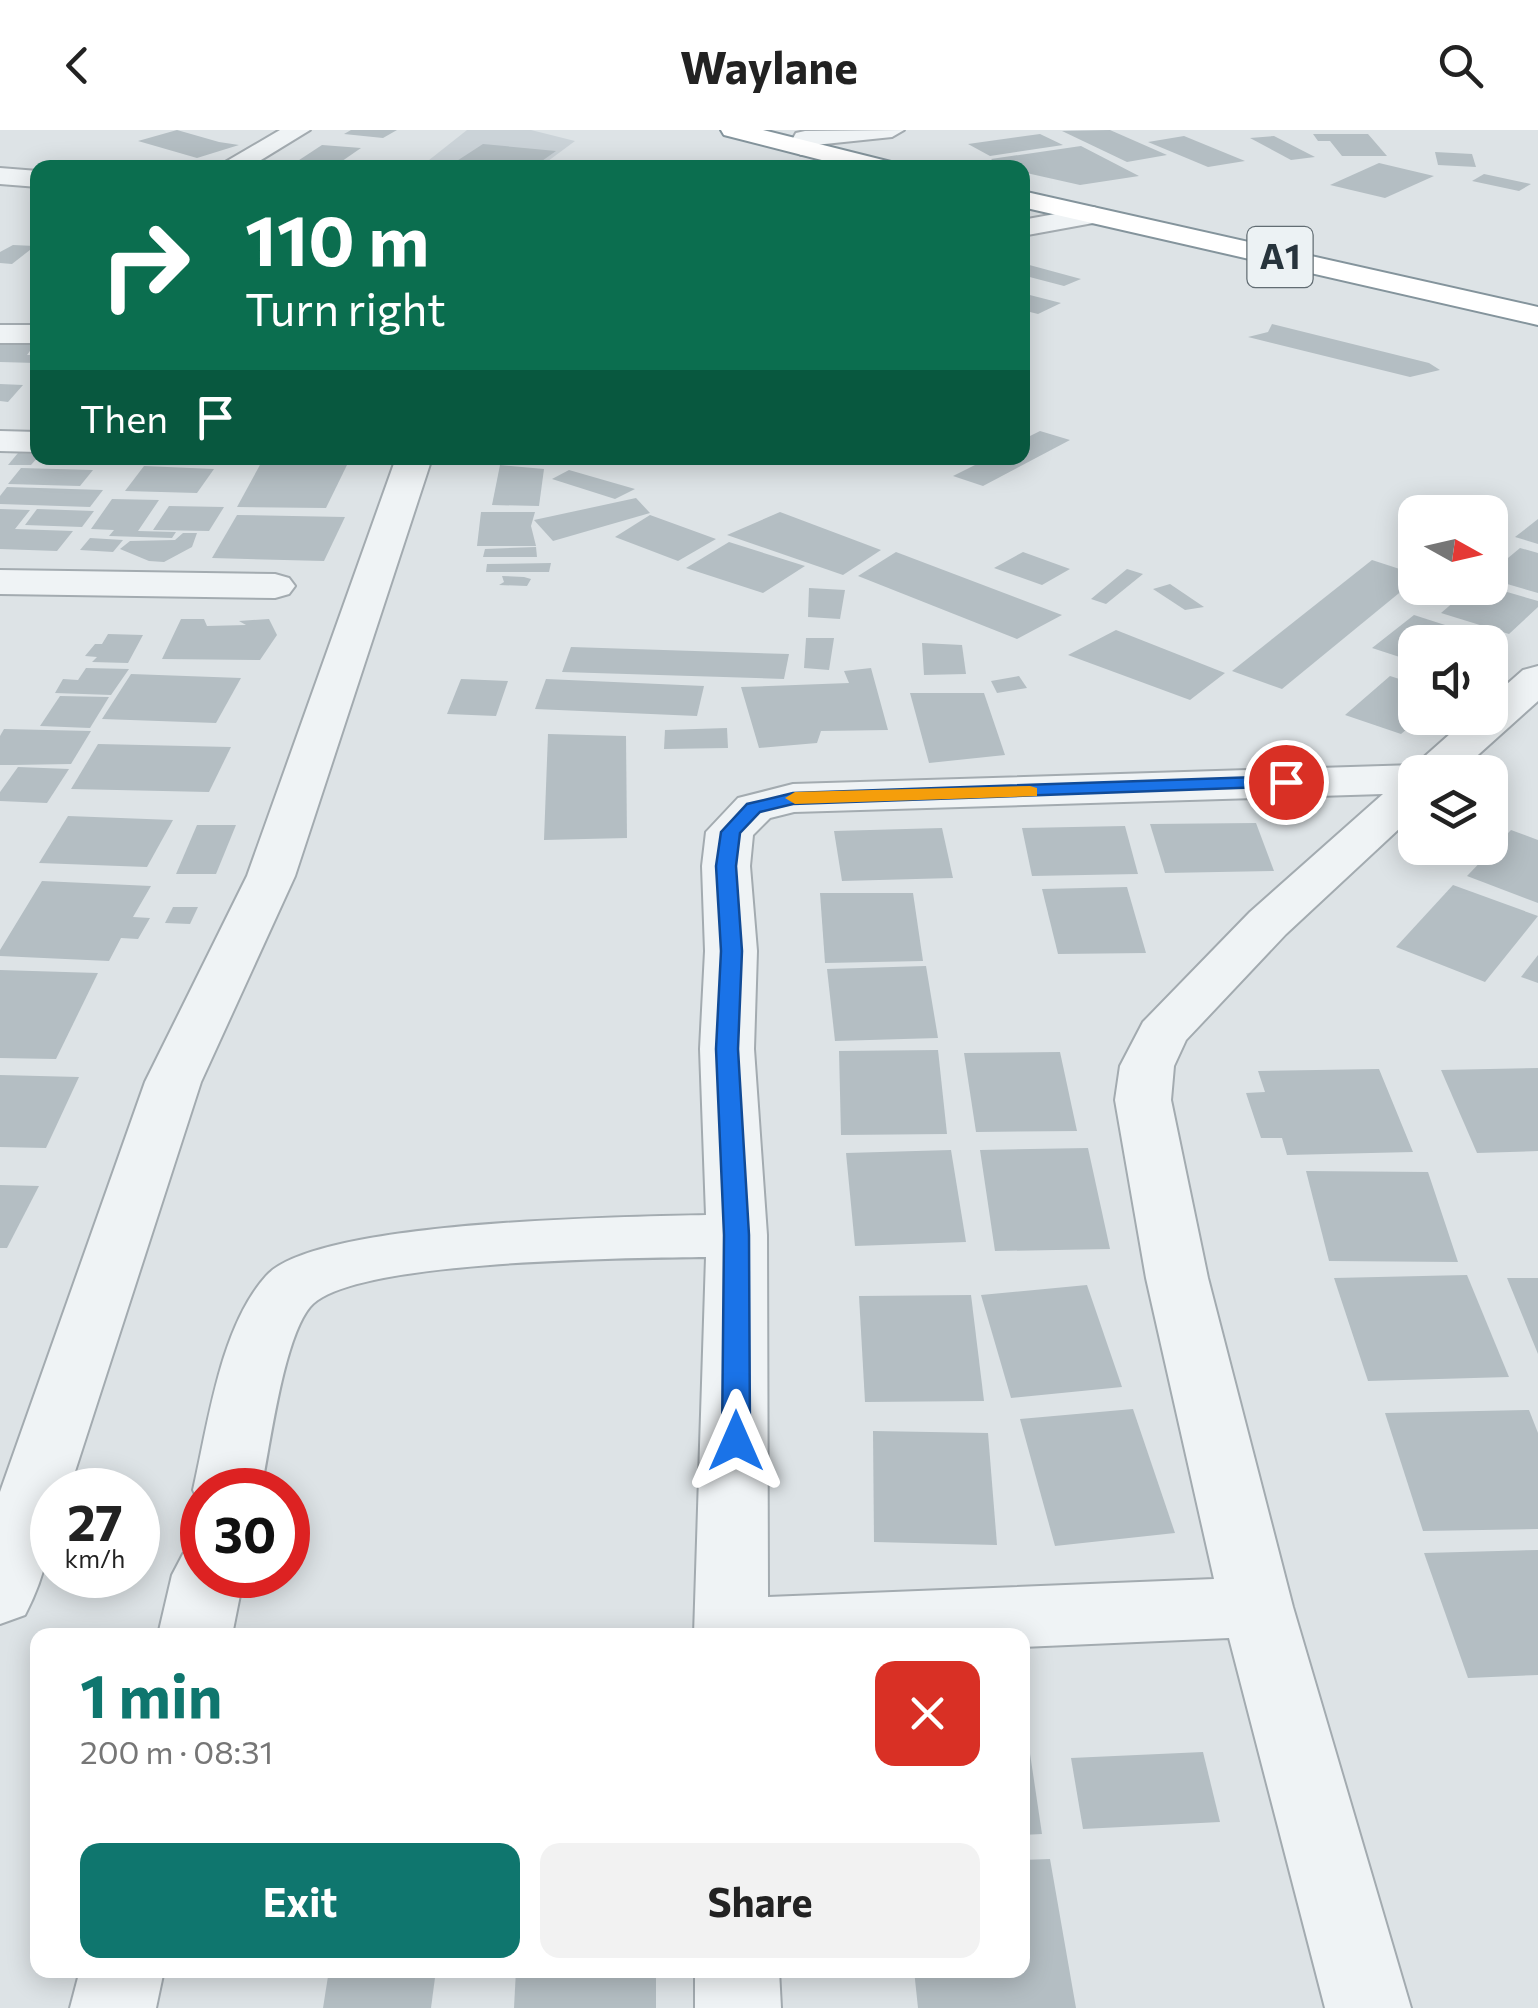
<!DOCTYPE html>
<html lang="en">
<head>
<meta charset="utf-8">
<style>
	:root { --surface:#fff; --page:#f2f2f2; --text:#222; --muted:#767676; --accent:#0f766e }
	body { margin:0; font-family:Commissioner,sans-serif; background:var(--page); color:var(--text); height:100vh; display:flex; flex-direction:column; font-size:38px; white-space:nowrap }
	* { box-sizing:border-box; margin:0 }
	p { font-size:32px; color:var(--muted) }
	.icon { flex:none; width:55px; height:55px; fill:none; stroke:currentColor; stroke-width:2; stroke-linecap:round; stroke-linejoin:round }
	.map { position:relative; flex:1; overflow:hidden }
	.sheet { position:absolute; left:30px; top:1498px; width:1000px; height:350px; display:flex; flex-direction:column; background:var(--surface); border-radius:20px; box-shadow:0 5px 25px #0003 }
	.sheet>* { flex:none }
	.hud { position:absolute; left:30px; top:30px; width:1000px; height:305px; border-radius:20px; box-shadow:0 5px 25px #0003; background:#0b6e4f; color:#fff; overflow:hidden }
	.needle { width:65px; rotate:98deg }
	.tools { position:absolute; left:1398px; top:365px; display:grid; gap:20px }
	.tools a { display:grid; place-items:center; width:110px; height:110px; border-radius:20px; background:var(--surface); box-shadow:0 5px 25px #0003; font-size:50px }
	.speed { position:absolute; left:30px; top:1338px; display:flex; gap:20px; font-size:50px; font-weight:700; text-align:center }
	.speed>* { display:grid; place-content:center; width:130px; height:130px; border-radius:50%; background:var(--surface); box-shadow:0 5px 25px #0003; line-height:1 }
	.speed small { font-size:25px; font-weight:400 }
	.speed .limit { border:15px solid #d22; background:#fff; color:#111 }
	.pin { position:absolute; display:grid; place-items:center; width:85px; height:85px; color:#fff; margin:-42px; border:5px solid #fff; border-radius:50%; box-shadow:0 2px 10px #0007 }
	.me { position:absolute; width:110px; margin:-55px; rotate:0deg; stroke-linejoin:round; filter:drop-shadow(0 0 8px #0008) }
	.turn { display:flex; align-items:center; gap:35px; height:210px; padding:0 50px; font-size:45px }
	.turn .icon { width:130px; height:130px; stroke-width:2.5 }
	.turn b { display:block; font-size:70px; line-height:85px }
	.then { display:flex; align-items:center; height:95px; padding:0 50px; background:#0003; gap:20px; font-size:38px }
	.round { display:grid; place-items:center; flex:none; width:105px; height:105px; border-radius:20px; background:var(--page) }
	.headline { display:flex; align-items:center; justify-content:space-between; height:170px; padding:0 50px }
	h1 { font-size:60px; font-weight:700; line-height:75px; color:var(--accent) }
	.cta { display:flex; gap:20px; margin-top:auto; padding:20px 50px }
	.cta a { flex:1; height:115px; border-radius:20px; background:var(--accent); color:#fff; font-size:40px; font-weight:700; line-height:115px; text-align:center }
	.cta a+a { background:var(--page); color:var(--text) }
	header { display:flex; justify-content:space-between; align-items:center; height:130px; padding:0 50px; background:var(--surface); font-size:45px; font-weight:700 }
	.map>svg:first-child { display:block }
	.built { fill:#cbd3d8 }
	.building { fill:#b4bec3 }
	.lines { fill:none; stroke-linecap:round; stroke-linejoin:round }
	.minor-casing { stroke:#a3abb0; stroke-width:4 }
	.highway-casing { stroke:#84949c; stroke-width:4 }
	.minor { fill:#eff3f5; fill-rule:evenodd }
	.highway { fill:#fff; fill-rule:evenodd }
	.route { fill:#1a73e8; stroke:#114b97; stroke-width:2.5 }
	.slow { fill:#f59e0b }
	.labels { text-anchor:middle; stroke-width:9; stroke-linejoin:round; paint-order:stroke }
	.shield { fill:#ecf2f4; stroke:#626d73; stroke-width:2.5 }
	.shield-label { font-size:35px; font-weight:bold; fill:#27343c }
</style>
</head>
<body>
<header><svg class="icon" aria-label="back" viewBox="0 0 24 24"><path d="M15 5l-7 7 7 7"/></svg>Waylane<svg class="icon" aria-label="search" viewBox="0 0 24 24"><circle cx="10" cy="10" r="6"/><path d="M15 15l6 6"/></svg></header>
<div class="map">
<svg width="1538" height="1878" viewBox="0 0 1538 1878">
	<rect width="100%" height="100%" fill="#dde3e6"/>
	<polygon class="built" points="467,0 531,0 575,11 540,37 419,38"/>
	<g class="building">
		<polygon points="177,0 219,12 239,15 197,28 138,11"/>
		<polygon points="351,0 397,0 383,8 344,4"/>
		<polygon points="1110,0 1167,25 1127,32 1062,1"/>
		<polygon points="1040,4 1063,15 990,26 968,14"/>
		<polygon points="1313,4 1368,4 1387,26 1342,26 1330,11 1318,11"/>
		<polygon points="1184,6 1245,31 1208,37 1148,12"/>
		<polygon points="1274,6 1315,27 1291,30 1250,8"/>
		<polygon points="483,14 556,21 532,38 446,38"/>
		<polygon points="322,15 361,18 332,38 287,38"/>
		<polygon points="1081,16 1139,46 1080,55 1022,42 1022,38 999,36 991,29"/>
		<polygon points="1435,22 1472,24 1476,37 1438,35"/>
		<polygon points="1379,33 1434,46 1385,68 1330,55"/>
		<polygon points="1484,44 1531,54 1519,61 1472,51"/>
		<polygon points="13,115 35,116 12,134 0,133 0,122"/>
		<polygon points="1022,133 1081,149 1064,156 1022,145"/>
		<polygon points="1022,163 1061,173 1038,184 1022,180"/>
		<polygon points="1272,194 1429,233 1440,240 1410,247 1248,207 1268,202"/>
		<polygon points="16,209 38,210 27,225 38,225 36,233 0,232 0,214 12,214"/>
		<polygon points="0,254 23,255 8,272 0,271"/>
		<polygon points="1040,301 1070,310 983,356 953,346 989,328 1022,328 1022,310"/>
		<polygon points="18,323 38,324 38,327 31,335 8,335"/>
		<polygon points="261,333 347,335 326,378 237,377"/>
		<polygon points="500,335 544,339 539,376 492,375"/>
		<polygon points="144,336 214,339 197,363 125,361"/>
		<polygon points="21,338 93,340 80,356 8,354"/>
		<polygon points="569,340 635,359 615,369 552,349"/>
		<polygon points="7,357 103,360 90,377 0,374 0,366"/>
		<polygon points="636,368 650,383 553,411 534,390"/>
		<polygon points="112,369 159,370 138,401 176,402 172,408 109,406 114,400 91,399"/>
		<polygon points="169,376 224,377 209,401 153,400"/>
		<polygon points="0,379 30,380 15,399 73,401 57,421 0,419"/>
		<polygon points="37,379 94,381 82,397 25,395"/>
		<polygon points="481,382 535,382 531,396 536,416 477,416"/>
		<polygon points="780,382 881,420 843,445 727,405"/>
		<polygon points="237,385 345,387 324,431 212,428"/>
		<polygon points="650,385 716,409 678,431 615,407"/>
		<polygon points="1538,389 1538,414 1515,407"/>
		<polygon points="183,403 197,403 192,417 164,432 149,431 120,419 130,411 175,410"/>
		<polygon points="90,408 123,410 113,422 80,420"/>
		<polygon points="729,412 805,436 763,463 686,438"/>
		<polygon points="536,417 537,427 483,427 485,419"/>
		<polygon points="1520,418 1538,423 1538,463 1490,449 1490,443"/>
		<polygon points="896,422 1062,485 1017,509 858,446"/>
		<polygon points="1023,422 1070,439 1042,455 994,438"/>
		<polygon points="1372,430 1415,444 1415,450 1282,559 1232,541"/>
		<polygon points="551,433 549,442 486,442 487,434"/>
		<polygon points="1127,439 1143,444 1106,474 1091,469"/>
		<polygon points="502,446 524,447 531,449 527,456 499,455 504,452"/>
		<polygon points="1170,454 1204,477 1185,480 1153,459"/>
		<polygon points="1490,457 1538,471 1538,477 1509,504 1441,483 1470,458"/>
		<polygon points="809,458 845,460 840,489 808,487"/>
		<polygon points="1414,485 1498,512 1504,514 1490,526 1490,512 1415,512 1415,532 1372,518"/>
		<polygon points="181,489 204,489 207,496 246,495 239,491 269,489 277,505 260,530 162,529"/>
		<polygon points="1116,500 1225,543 1190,570 1068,525"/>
		<polygon points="108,504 143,505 128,533 92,532 97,527 85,526 95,514 102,514"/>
		<polygon points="806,508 834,508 829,540 804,538"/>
		<polygon points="922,513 962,515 966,544 924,545"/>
		<polygon points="571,517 789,524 784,549 562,542"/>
		<polygon points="86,538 129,539 111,565 55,563 63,549 78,550"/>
		<polygon points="871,538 888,600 821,601 817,613 759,618 741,557 849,553 844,541"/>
		<polygon points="131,544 241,548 216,593 102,589"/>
		<polygon points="1019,546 1027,558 997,563 991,551"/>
		<polygon points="1390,546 1415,554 1415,588 1420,588 1401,604 1345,585"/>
		<polygon points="461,549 508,551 496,586 447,584"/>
		<polygon points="546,549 704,556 697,586 535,579"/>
		<polygon points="910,563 984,563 1005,625 929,633"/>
		<polygon points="60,566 109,567 90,598 40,596"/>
		<polygon points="727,598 728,618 664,619 665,600"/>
		<polygon points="4,599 91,601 71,634 14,635 0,635 0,606"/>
		<polygon points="548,604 626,606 627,708 544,710"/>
		<polygon points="98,614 231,617 209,662 71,659"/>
		<polygon points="18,637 69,639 47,673 0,671 0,662"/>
		<polygon points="68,686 173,690 147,737 39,733"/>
		<polygon points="1256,693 1274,741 1165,743 1150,694"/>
		<polygon points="197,695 236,695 216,744 176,744"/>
		<polygon points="1125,696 1138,744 1032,746 1022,698"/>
		<polygon points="942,698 953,748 842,751 834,701"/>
		<polygon points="1511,700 1538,710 1538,773 1467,746"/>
		<polygon points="42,751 151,756 133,787 150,788 138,809 121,808 109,831 0,826 0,820"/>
		<polygon points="1453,755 1538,786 1485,852 1396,817"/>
		<polygon points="1127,757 1146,823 1058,824 1042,759"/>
		<polygon points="820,763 913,763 923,831 825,833"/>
		<polygon points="173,777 198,777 190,794 165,793"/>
		<polygon points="1538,825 1538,853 1521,847"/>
		<polygon points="926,836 938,908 835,911 827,839"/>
		<polygon points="0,840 98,843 56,929 0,928"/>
		<polygon points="938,920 947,1004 841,1005 839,921"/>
		<polygon points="1060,922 1077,1001 976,1002 964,923"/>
		<polygon points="1538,938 1538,1021 1477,1023 1441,940"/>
		<polygon points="1379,939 1413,1022 1287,1025 1282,1008 1261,1008 1246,963 1265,962 1258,941"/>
		<polygon points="0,945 79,947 46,1018 0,1017"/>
		<polygon points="1088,1018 1110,1119 995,1121 980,1020"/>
		<polygon points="951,1020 966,1112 855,1116 846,1023"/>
		<polygon points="1306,1041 1428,1042 1458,1132 1329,1131"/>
		<polygon points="0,1055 39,1056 7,1118 0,1118"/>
		<polygon points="1467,1145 1509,1247 1368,1251 1334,1148"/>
		<polygon points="1507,1148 1538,1148 1538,1224"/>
		<polygon points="1087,1155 1122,1257 1011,1268 981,1165"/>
		<polygon points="971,1165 984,1271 865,1272 859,1166"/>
		<polygon points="1133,1279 1175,1403 1055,1416 1020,1289"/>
		<polygon points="1529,1280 1538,1303 1538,1399 1423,1401 1385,1283"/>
		<polygon points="873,1301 988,1303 997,1415 874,1412"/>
		<polygon points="1538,1420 1538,1545 1468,1548 1424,1423"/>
		<polygon points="1022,1590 1025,1590 1042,1704 1022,1705"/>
		<polygon points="1203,1622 1220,1692 1083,1699 1071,1628"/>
		<polygon points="1050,1729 1076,1878 918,1878 914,1840 1022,1840 1022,1730"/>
		<polygon points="329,1840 436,1840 431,1878 323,1878"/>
		<polygon points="516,1840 656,1840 656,1878 514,1878"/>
	</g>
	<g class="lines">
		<defs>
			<g id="minor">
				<polygon points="280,0 310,0 248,38 215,38"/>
				<polygon points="904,0 892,7 815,15 810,22 801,25 788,17 796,3 805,1"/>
				<polygon points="0,38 38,41 38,57 0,54"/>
				<polygon points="1094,77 1108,85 1104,91 1022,106 1022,90"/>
				<rect x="0" y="195" width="38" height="18"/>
				<polygon points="0,301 38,302 38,322 0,321"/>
				<path d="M396 328H432L295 746 201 952 69 1360H52C52 1408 48 1441 25 1485L0 1494V1362L145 952 247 746Z"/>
				<polygon points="0,440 275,444 289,448 295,456 289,464 275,468 0,464"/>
				<path d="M1538 536V571L1459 642H1415V684L1286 804 1186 910 1174 936 1171 970 1208 1148 1293 1477 1411 1878H1325L1229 1508 1022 1517V1505H694L706 1127C637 1128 349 1129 310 1177 283 1210 270 1316 261 1360H202V1379L193 1360C208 1295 220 1197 266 1146 316 1090 625 1087 706 1085L700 919 705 821 702 736 706 702 738 668 793 654 1415 635 1468 588H1490V569L1523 540ZM1383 664 1250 782 1143 892 1120 936 1115 970 1146 1148 1214 1449 768 1467 767 1105 754 919 757 821 750 736 753 705 770 688 794 682Z"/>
				<polygon points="202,1418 202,1445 244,1445 232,1505 158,1505 172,1445 183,1424"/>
				<polygon points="80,1840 164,1840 156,1878 70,1878"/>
				<polygon points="695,1840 779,1840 781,1878 695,1878"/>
			</g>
			<g id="highway">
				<polygon points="721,0 763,0 895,33 899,38 853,38 724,5"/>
				<polygon points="1022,61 1538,177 1538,195 1022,77"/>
			</g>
		</defs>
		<use href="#minor" class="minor-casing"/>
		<use href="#highway" class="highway-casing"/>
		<use href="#minor" class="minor"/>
		<use href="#highway" class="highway"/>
	</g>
	<polygon class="route" points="1286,646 1295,652 1293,656 793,674 760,682 740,703 736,736 742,821 738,919 749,1105 750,1311 746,1319 736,1322 726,1319 722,1311 724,1105 716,919 721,821 716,736 721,702 747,674 793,663"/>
	<polygon class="slow" points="1030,656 1037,658 1037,666 795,674 785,668 795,662"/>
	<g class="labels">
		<rect class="shield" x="1247.5" y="97" width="65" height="60" rx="8"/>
		<g class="shield-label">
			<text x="1280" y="139">A1</text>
		</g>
	</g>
</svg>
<div class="tools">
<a><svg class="needle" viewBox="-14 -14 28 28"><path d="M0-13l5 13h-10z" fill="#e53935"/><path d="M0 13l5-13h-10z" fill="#767676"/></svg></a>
<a><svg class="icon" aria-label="sound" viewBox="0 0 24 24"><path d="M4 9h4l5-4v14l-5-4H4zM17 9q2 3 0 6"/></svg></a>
<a><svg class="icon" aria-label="layers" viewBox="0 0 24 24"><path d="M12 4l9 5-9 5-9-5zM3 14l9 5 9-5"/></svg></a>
</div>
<div class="speed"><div>27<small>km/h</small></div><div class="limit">30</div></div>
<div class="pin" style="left:1286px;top:652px;background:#d93025"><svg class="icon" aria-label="arrive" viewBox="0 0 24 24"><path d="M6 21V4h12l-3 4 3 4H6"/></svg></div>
<svg class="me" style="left:736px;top:1311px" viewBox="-20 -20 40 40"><path d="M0-17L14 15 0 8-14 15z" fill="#1a73e8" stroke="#fff" stroke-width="4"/></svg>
<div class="hud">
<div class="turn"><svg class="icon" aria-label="right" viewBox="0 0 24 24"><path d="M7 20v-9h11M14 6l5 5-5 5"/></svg><div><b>110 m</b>Turn right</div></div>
<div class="then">Then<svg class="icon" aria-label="arrive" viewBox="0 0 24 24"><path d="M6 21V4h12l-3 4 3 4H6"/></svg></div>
</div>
<section class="sheet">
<div class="headline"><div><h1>1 min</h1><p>200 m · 08:31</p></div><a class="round" style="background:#d93025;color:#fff"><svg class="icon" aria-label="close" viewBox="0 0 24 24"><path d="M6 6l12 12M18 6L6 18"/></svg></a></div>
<div class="cta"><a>Exit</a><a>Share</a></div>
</section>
</div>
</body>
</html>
